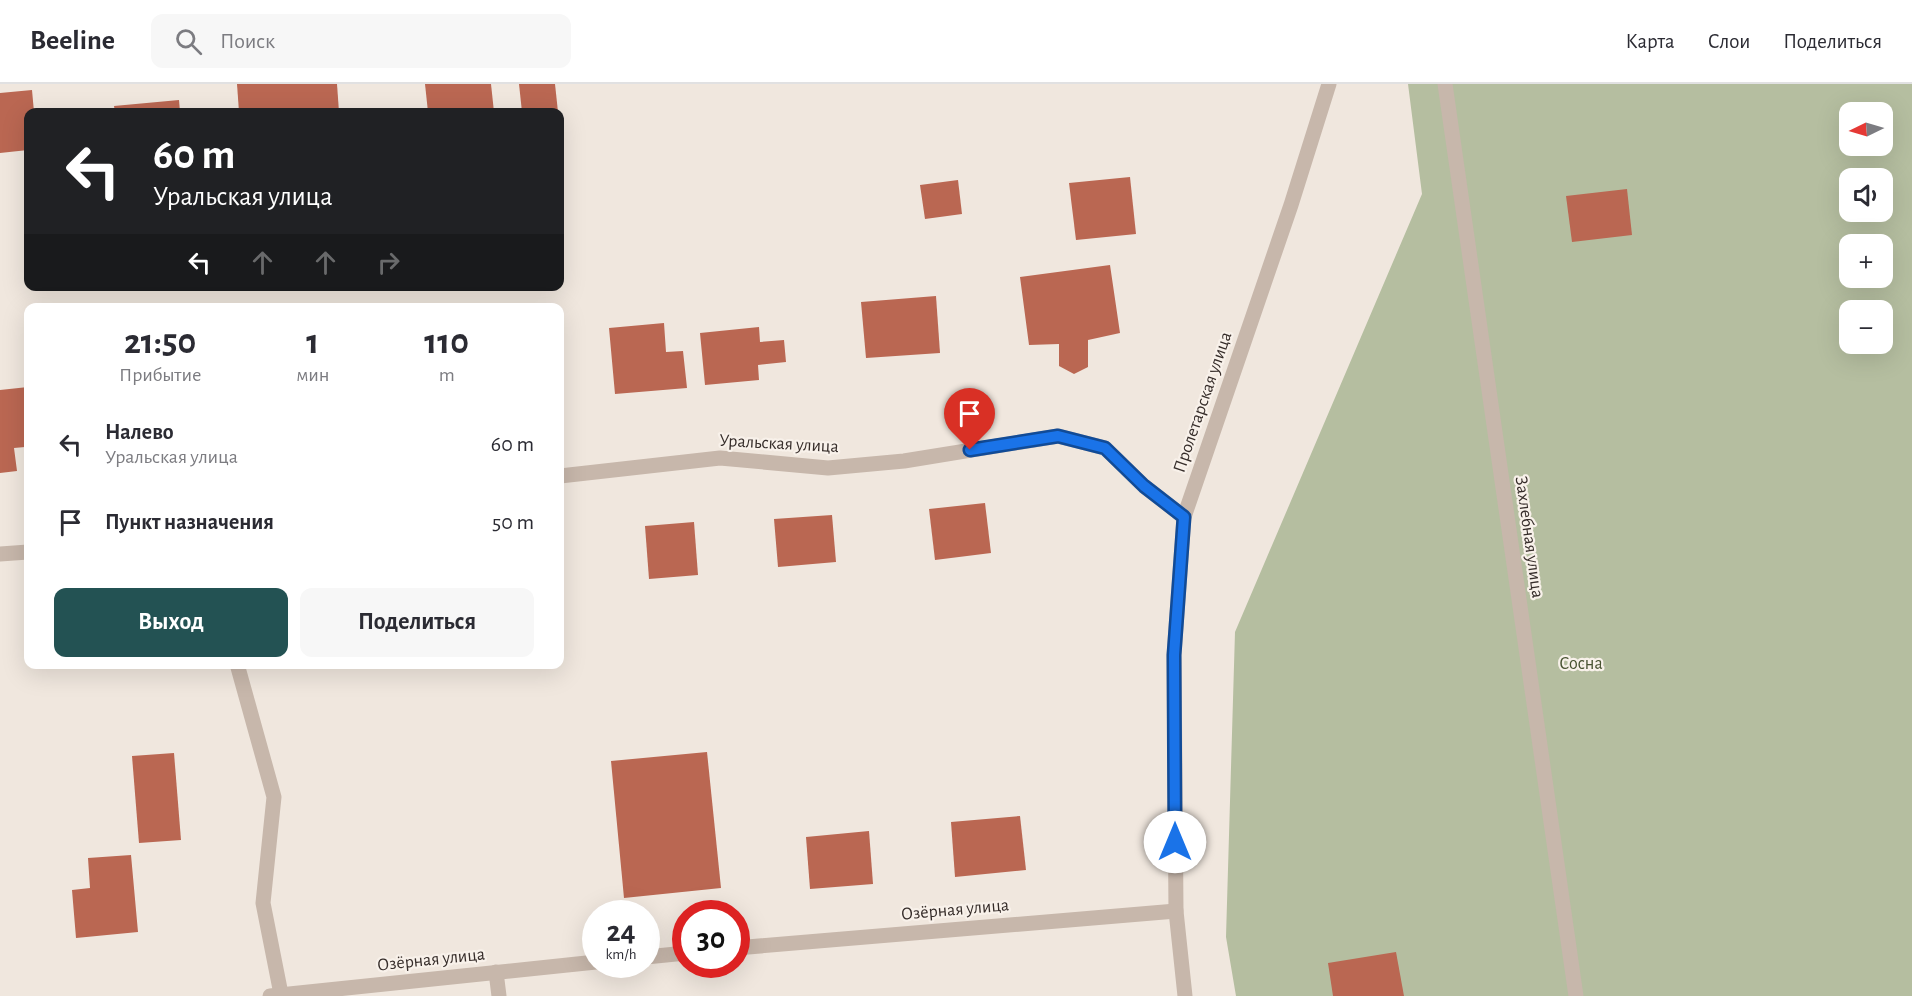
<!DOCTYPE html>
<html lang="ru">
<head>
<meta charset="utf-8">
<style>
	:root { --surface:#fff; --page:#f7f7f7; --text:#2b2b33; --muted:#7c7c81; --line:#e1e1e2; --accent:#235253 }
	body { margin:0; font-family:"Alegreya Sans",sans-serif; background:var(--page); color:var(--text); height:100vh; display:flex; flex-direction:column; font-size:22px; white-space:nowrap }
	* { box-sizing:border-box; margin:0 }
	p { font-size:20px; color:var(--muted) }
	.icon { flex:none; width:33px; height:33px; fill:none; stroke:currentColor; stroke-width:2; stroke-linecap:round; stroke-linejoin:round }
	.map { position:relative; flex:1; overflow:hidden }
	.sheet { position:absolute; left:24px; top:219px; width:540px; height:366px; display:flex; flex-direction:column; background:var(--surface); border-radius:12px; box-shadow:0 6px 24px #0002 }
	.sheet>* { flex:none }
	.top-card { position:absolute; left:24px; top:24px; width:540px; height:183px; border-radius:12px; box-shadow:0 6px 24px #0002; background:#202124; color:#fff; overflow:hidden }
	.needle { width:39px; rotate:265deg }
	.tools { position:absolute; left:1839px; top:18px; display:grid; gap:12px }
	.tools a { display:grid; place-items:center; width:54px; height:54px; border-radius:12px; background:var(--surface); box-shadow:0 6px 24px #0002; font-size:30px }
	.speed { position:absolute; left:582px; top:816px; display:flex; gap:12px; font-size:30px; font-weight:700; text-align:center }
	.speed>* { display:grid; place-content:center; width:78px; height:78px; border-radius:50%; background:var(--surface); box-shadow:0 6px 24px #0002; line-height:1 }
	.speed small { font-size:15px; font-weight:400 }
	.speed .limit { border:9px solid #d22; background:#fff; color:#111 }
	.pin { position:absolute; display:grid; place-items:center; width:51px; height:51px; color:#fff; margin:-62px -26px; border-radius:50% 50% 50% 0; rotate:-45deg; box-shadow:0 0 6px #0007 }
	.pin .icon { rotate:45deg }
	.me { position:absolute; width:66px; margin:-33px; rotate:0deg; stroke-linejoin:round; filter:drop-shadow(0 0 4px #0008) }
	.turn { display:flex; align-items:center; gap:21px; height:126px; padding:0 30px; font-size:27px }
	.turn .icon { width:78px; height:78px; stroke-width:2.5 }
	.turn b { display:block; font-size:42px; line-height:51px }
	.lanes { display:flex; align-items:center; height:57px; padding:0 30px; background:#0003; justify-content:center; gap:30px; direction:ltr }
	.lanes .off { opacity:.35 }
	.eta { display:flex; justify-content:space-evenly; align-items:center; height:102px; text-align:center }
	.eta b { font-size:36px; font-weight:700; line-height:42px }
	.button { display:flex; gap:12px; margin-top:auto; padding:12px 30px }
	.button a { flex:1; height:69px; border-radius:12px; background:var(--accent); color:#fff; font-size:24px; font-weight:700; line-height:69px; text-align:center }
	.button a+a { background:var(--page); color:var(--text) }
	ul { padding:0; list-style:none }
	li { display:flex; align-items:center; gap:18px; height:78px; padding:0 30px }
	li div { flex:1 }
	li b { display:block; font-size:22px }
	li em { font-style:normal }
	header { display:flex; align-items:center; gap:36px; box-sizing:border-box; height:84px; padding:0 30px; background:var(--surface); border-bottom:2px solid var(--line) }
	header strong { font-size:28px }
	nav { display:flex; gap:33px; margin-inline-start:auto; font-size:21px }
	.search { width:420px; height:54px; background:var(--page); display:flex; align-items:center; gap:15px; box-sizing:border-box; padding:0 21px; border-radius:12px; color:var(--muted); font-size:22px }
	.map>svg:first-child { display:block }
	.green { fill:#b5bea0; fill-rule:evenodd }
	.building { fill:#ba6752 }
	.lines { fill:none; stroke-linecap:round; stroke-linejoin:round }
	.street { stroke:#c7b7ab; stroke-width:15 }
	.route-casing { stroke:#114b97; stroke-width:15 }
	.route { stroke:#1a73e8; stroke-width:10 }
	.labels { text-anchor:middle; stroke-width:4.5; stroke-linejoin:round; paint-order:stroke }
	.street-label { font-size:18px; fill:#362d2a; stroke:#f8f1ea }
	.park-label { font-size:18px; fill:#475230; stroke:#f8f1ea }
</style>
</head>
<body>
<header>
<strong>Beeline</strong>
<div class="search"><svg class="icon" aria-label="search" viewBox="0 0 24 24"><circle cx="10" cy="10" r="6"/><path d="M15 15l6 6"/></svg>Поиск</div>
<nav><a>Карта</a><a>Слои</a><a>Поделиться</a></nav>
</header>
<div class="map">
<svg width="1912" height="912" viewBox="0 0 1912 912">
	<rect width="100%" height="100%" fill="#f0e7de"/>
	<path class="green" d="M1408 0H1912V912H1236L1226 853 1235 548 1422 110ZM1850 28H1882V62H1850ZM1850 94H1882V128H1850ZM1850 160H1882V194H1850ZM1850 226H1882V260H1850Z"/>
	<g class="building">
		<polygon points="237,0 337,0 339,28 239,28"/>
		<polygon points="425,0 491,0 494,28 428,28"/>
		<polygon points="519,0 555,0 558,28 522,28"/>
		<polygon points="32,6 34,28 28,28 28,66 0,69 0,9"/>
		<polygon points="179,16 180,28 115,28 114,22"/>
		<polygon points="1130,93 1136,150 1076,156 1069,99"/>
		<polygon points="958,96 962,130 925,135 920,101"/>
		<polygon points="1627,105 1632,151 1572,158 1566,112"/>
		<polygon points="1110,181 1120,249 1088,256 1088,283 1074,290 1059,282 1059,260 1029,261 1020,193"/>
		<polygon points="936,212 940,269 866,274 861,218"/>
		<polygon points="664,239 666,268 683,267 687,304 615,310 609,244"/>
		<polygon points="759,243 760,258 784,256 786,278 758,281 759,296 705,301 700,249"/>
		<polygon points="28,303 28,378 25,363 14,364 17,387 0,389 0,306"/>
		<polygon points="985,419 991,469 935,476 929,425"/>
		<polygon points="832,431 836,478 778,483 774,435"/>
		<polygon points="694,438 698,491 649,495 645,442"/>
		<polygon points="707,668 721,804 624,814 611,677"/>
		<polygon points="174,669 181,756 139,759 132,672"/>
		<polygon points="1020,732 1026,786 955,793 951,738"/>
		<polygon points="869,747 873,800 810,805 806,753"/>
		<polygon points="131,771 138,848 76,854 72,806 90,804 88,774"/>
		<polygon points="1396,868 1404,912 1333,912 1328,879"/>
	</g>
	<g class="lines">
		<g class="street">
			<polyline points="1445,0 1576,912"/>
			<polyline points="560,392 720,374 828,384 904,377 1058,352 1105,364 1144,402 1184,433"/>
			<polyline points="0,470 28,468"/>
			<polyline points="237,580 274,713 263,819 281,910"/>
			<polyline points="736,864 1176,827"/>
			<polyline points="646,873 686,869"/>
			<polyline points="496,888 499,912"/>
			<polyline points="270,912 596,878"/>
			<polyline points="1185,912 1176,827 1174,571 1184,433 1291,121 1329,0"/>
		</g>
	</g>
	<g class="lines">
		<defs>
			<polyline id="route" points="970,366 1058,352 1105,364 1144,402 1184,433 1174,571 1175,758"/>
		</defs>
		<use href="#route" class="route-casing"/>
		<use href="#route" class="route"/>
	</g>
	<g class="labels">
		<g class="street-label">
			<text transform="translate(1202 318) rotate(-71)" y="6">Пролетарская улица</text>
			<text transform="translate(779 359) rotate(3)" y="6">Уральская улица</text>
			<text transform="translate(1530 453) rotate(82)" y="6">Захлебная улица</text>
			<text transform="translate(955 825) rotate(-5)" y="6">Озёрная улица</text>
			<text transform="translate(431 875) rotate(-6)" y="6">Озёрная улица</text>
		</g>
		<g class="park-label">
			<text x="1581" y="585">Сосна</text>
		</g>
	</g>
</svg>
<div class="tools">
<a><svg class="needle" viewBox="-14 -14 28 28"><path d="M0-13l5 13h-10z" fill="#e53935"/><path d="M0 13l5-13h-10z" fill="#7c7c81"/></svg></a>
<a><svg class="icon" aria-label="sound" viewBox="0 0 24 24"><path d="M4 9h4l5-4v14l-5-4H4zM17 9q2 3 0 6"/></svg></a>
<a>+</a>
<a>−</a>
</div>
<div class="speed"><div>24<small>km/h</small></div><div class="limit">30</div></div>
<div class="pin" style="left:970px;top:366px;background:#d93025"><svg class="icon" aria-label="arrive" viewBox="0 0 24 24"><path d="M6 21V4h12l-3 4 3 4H6"/></svg></div>
<svg class="me" style="left:1175px;top:758px" viewBox="-20 -20 40 40"><circle r="19" fill="#fff"/><path d="M0-13L10 11 0 6-10 11z" fill="#1a73e8"/></svg>
<div class="top-card">
<div class="turn"><svg class="icon" aria-label="left" viewBox="0 0 24 24"><path d="M17 20v-9H6M10 6l-5 5 5 5"/></svg><div><b>60 m</b>Уральская улица</div></div>
<div class="lanes"><svg class="icon" aria-label="left" viewBox="0 0 24 24"><path d="M17 20v-9H6M10 6l-5 5 5 5"/></svg><svg class="icon off" aria-label="ahead" viewBox="0 0 24 24"><path d="M12 20V5M6 11l6-6 6 6"/></svg><svg class="icon off" aria-label="ahead" viewBox="0 0 24 24"><path d="M12 20V5M6 11l6-6 6 6"/></svg><svg class="icon off" aria-label="right" viewBox="0 0 24 24"><path d="M7 20v-9h11M14 6l5 5-5 5"/></svg></div>
</div>
<section class="sheet">
<div class="eta">
<div><b>21:50</b><p>Прибытие</p></div>
<div><b>1</b><p>мин</p></div>
<div><b>110</b><p>m</p></div>
</div>
<ul>
<li><svg class="icon" aria-label="left" viewBox="0 0 24 24"><path d="M17 20v-9H6M10 6l-5 5 5 5"/></svg><div><b>Налево</b><p>Уральская улица</p></div><em>60 m</em></li>
<li><svg class="icon" aria-label="arrive" viewBox="0 0 24 24"><path d="M6 21V4h12l-3 4 3 4H6"/></svg><div><b>Пункт назначения</b></div><em>50 m</em></li>
</ul>
<div class="button"><a>Выход</a><a>Поделиться</a></div>
</section>
</div>
</body>
</html>
